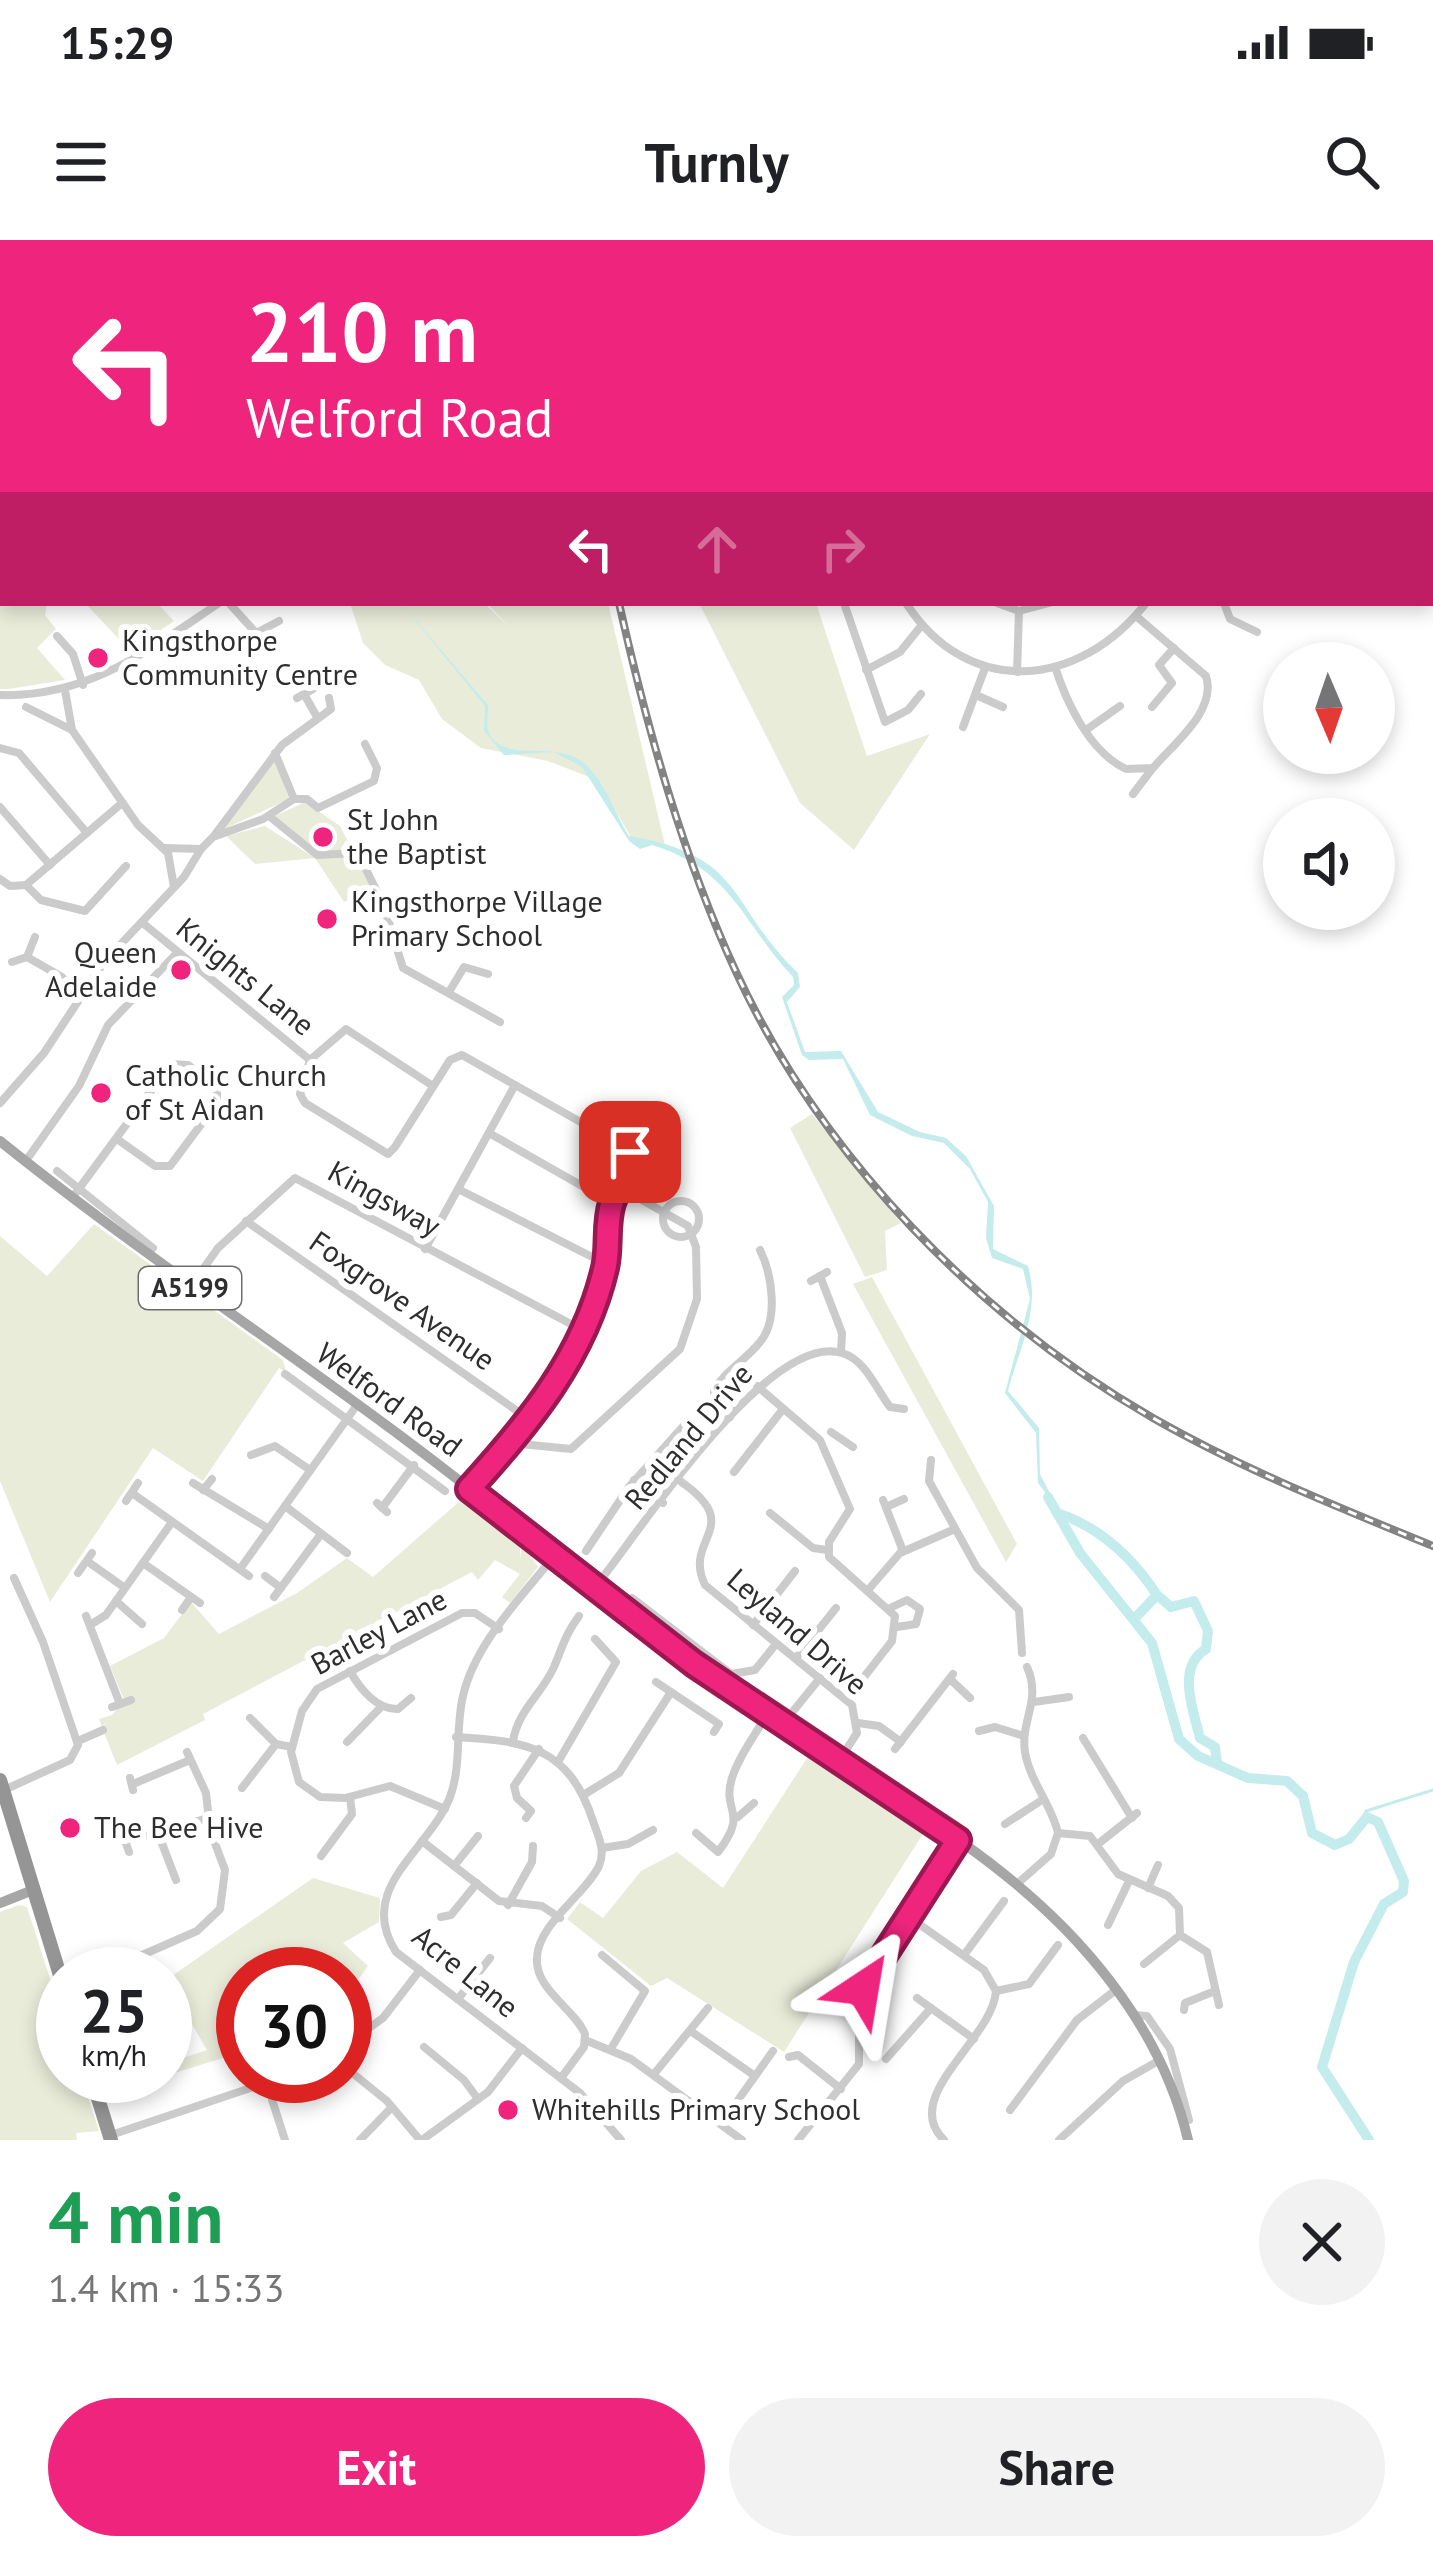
<!DOCTYPE html>
<html lang="en">
<head>
<meta charset="utf-8">
<style>
	:root { --surface:#fff; --page:#f2f2f2; --text:#202124; --muted:#757577; --accent:#ef257d }
	body { margin:0; font-family:"PT Sans",sans-serif; background:var(--page); color:var(--text); height:100vh; display:flex; flex-direction:column; font-size:45px; white-space:nowrap }
	* { box-sizing:border-box; margin:0 }
	p { font-size:39px; color:var(--muted) }
	.icon { flex:none; width:66px; height:66px; fill:none; stroke:currentColor; stroke-width:2; stroke-linecap:round; stroke-linejoin:round }
	.map { position:relative; height:1900px; overflow:hidden }
	.panel { display:flex; flex-direction:column; background:var(--surface); flex:1 }
	.panel>* { flex:none }
	.hud { position:absolute; left:0px; top:0px; width:1434px; height:366px; box-shadow:0 6px 18px #0003; background:#ef257d; color:#fff; overflow:hidden }
	.needle { width:78px; rotate:178deg }
	.buttons { position:absolute; left:1263px; top:402px; display:grid; gap:24px }
	.buttons a { display:grid; place-items:center; width:132px; height:132px; border-radius:50%; background:var(--surface); box-shadow:0 6px 18px #0003; font-size:60px }
	.speed { position:absolute; left:36px; top:1707px; display:flex; gap:24px; font-size:60px; font-weight:700; text-align:center }
	.speed>* { display:grid; place-content:center; width:156px; height:156px; border-radius:50%; background:var(--surface); box-shadow:0 6px 18px #0003; line-height:1 }
	.speed small { font-size:30px; font-weight:400 }
	.speed .limit { border:18px solid #d22; background:#fff; color:#111 }
	.pin { position:absolute; display:grid; place-items:center; width:102px; height:102px; color:#fff; margin:-51px; border-radius:24px; box-shadow:0 6px 18px #0006 }
	.me { position:absolute; width:132px; margin:-66px; rotate:33deg; stroke-linejoin:round; filter:drop-shadow(0 0 9px #0008) }
	.turn { display:flex; align-items:center; gap:42px; height:252px; padding:0 48px; font-size:54px }
	.turn .icon { width:156px; height:156px; stroke-width:2.5 }
	.turn b { display:block; font-size:84px; line-height:102px }
	.lanes { display:flex; align-items:center; height:114px; padding:0 48px; background:#0003; justify-content:center; gap:60px; direction:ltr }
	.lanes .off { opacity:.35 }
	.round { display:grid; place-items:center; flex:none; width:126px; height:126px; border-radius:63px; background:var(--page) }
	.overview { display:flex; align-items:center; justify-content:space-between; height:204px; padding:0 48px }
	h1 { font-size:72px; font-weight:600; line-height:90px; color:#1e9e55 }
	.button { display:flex; gap:24px; margin-top:auto; padding:24px 48px }
	.button a { flex:1; height:138px; border-radius:72px; background:var(--accent); color:#fff; font-size:48px; font-weight:600; line-height:138px; text-align:center }
	.button a+a { background:var(--page); color:var(--text) }
	.status { display:flex; justify-content:space-between; align-items:center; height:84px; padding:0 60px; background:var(--surface); direction:ltr }
	.status svg { height:33px; fill:currentColor }
	header { display:flex; justify-content:space-between; align-items:center; height:156px; padding:0 48px; background:var(--surface); font-size:54px; font-weight:600 }
	.map>svg:first-child { display:block }
	.green { fill:#eaecda }
	.water { fill:#c5eced }
	.lines { fill:none; stroke-linecap:round; stroke-linejoin:round }
	.stream { stroke:#c5eced; stroke-width:3 }
	.river { stroke:#c5eced; stroke-width:10 }
	.minor { stroke:#cbcbcb; stroke-width:8 }
	.major { stroke:#a6a6a6; stroke-width:10 }
	.highway { stroke:#959595; stroke-width:14 }
	.rail-casing { stroke:#838383; stroke-width:8 }
	.rail { stroke:#fff; stroke-width:3; stroke-dasharray:9; stroke-linecap:butt }
	.route-casing { stroke:#9b1851; stroke-width:30 }
	.route { stroke:#ef257d; stroke-width:21 }
	.poi-dot { fill:#ef257d; stroke:#fff; stroke-width:4.5 }
	.labels { text-anchor:middle; stroke-width:12; stroke-linejoin:round; paint-order:stroke }
	.shield { fill:#fff; stroke:#6d6d6d; stroke-width:3 }
	.shield-label { font-size:27px; font-weight:bold; fill:#2e2e2e }
	.poi-label { font-size:30px; fill:#2e2e2e; stroke:#fff; text-anchor:start }
	.street-label { font-size:30px; fill:#2e2e2e; stroke:#fff }
</style>
</head>
<body>
<div class="status"><b>15:29</b><svg viewBox="0 0 49 12"><path d="M0 12V9h3v3zM5 12V6h3v6zM10 12V3h3v9zM15 12V0h3v12zM26 1h20v11H26zM47 4h2v5h-2z"/></svg></div>
<header><svg class="icon" aria-label="menu" viewBox="0 0 24 24"><path d="M4 6h16M4 12h16M4 18h16"/></svg>Turnly<svg class="icon" aria-label="search" viewBox="0 0 24 24"><circle cx="10" cy="10" r="6"/><path d="M15 15l6 6"/></svg></header>
<div class="map">
<svg width="1433" height="1900" viewBox="0 0 1433 1900">
	<rect width="100%" height="100%" fill="#fff"/>
	<g class="green">
		<polygon points="0,205 3,363 47,363 45,375 56,389 37,408 65,440 9,449 0,449"/>
		<polygon points="85,363 157,363 174,381 130,411"/>
		<polygon points="350,363 484,363 506,384 487,363 608,363 665,605 631,597 597,540 548,521 481,508 442,479 419,440 385,425 363,403"/>
		<polygon points="699,363 816,363 867,516 930,494 854,610 800,563"/>
		<polygon points="276,522 289,559 224,589 274,521"/>
		<polygon points="305,562 340,586 352,609 317,612 275,576"/>
		<polygon points="265,586 315,618 355,616 371,648 344,662 315,618 255,624 226,596"/>
		<polygon points="812,874 901,983 885,991 887,1030 865,1037 790,888"/>
		<polygon points="94,984 283,1120 286,1132 279,1128 203,1241 153,1208 50,1362 0,1241 0,996 47,1036"/>
		<polygon points="872,1037 1017,1304 1006,1322 853,1044"/>
		<polygon points="461,1260 520,1302 520,1319 522,1303 538,1327 510,1363 502,1357 520,1334 495,1320 478,1340 472,1332 203,1474 205,1480 117,1525 102,1488 108,1480 102,1487 99,1479 112,1475 124,1460 110,1426 164,1398 191,1362 219,1394 297,1353 347,1318 373,1337"/>
		<polygon points="811,1512 928,1586 784,1812 667,1738 651,1746 567,1679 580,1662 603,1678 641,1631 677,1612 723,1648"/>
		<polygon points="313,1638 380,1658 379,1682 343,1703 368,1726 345,1757 345,1734 295,1734 287,1728 243,1734 243,1755 234,1772 239,1813 168,1835 165,1824 207,1810 166,1740"/>
		<polygon points="19,1665 27,1667 63,1779 63,1836 81,1836 99,1891 76,1893 77,1900 0,1900 0,1672"/>
	</g>
	<path class="water" d="M401 363 488 465C489 474 485 484 489 493 504 524 555 499 584 523 605 541 615 574 629 596 747 616 727 665 798 733L800 747 787 762 805 812 841 811 878 872 920 892 946 898 966 916 994 966 993 1009 1028 1026C1041 1071 1019 1108 1008 1151L1039 1188 1040 1234 1059 1271 1038 1243 1036 1193 1005 1153 1030 1059 1023 1029 992 1018 986 998 988 962 970 929 944 903 912 896 870 875 843 819 809 820 802 815 782 757 794 745 793 737C742 683 733 630 652 605L640 609 629 601 582 527 554 512 504 515 484 491 485 466Z"/>
	<g class="lines">
		<polyline class="stream" points="1361,1581 1366,1571 1433,1550"/>
		<g class="river">
			<polyline points="1048,1257 1080,1313 1152,1403 1179,1499 1198,1516 1248,1538 1287,1541 1303,1556 1312,1593 1335,1605 1349,1599 1367,1577 1378,1582 1404,1641 1403,1652 1384,1664 1354,1722 1322,1827 1369,1900"/>
			<path d="M1057 1273C1100 1287 1132 1317 1157 1355L1135 1378"/>
			<path d="M1157 1355 1171 1367 1194 1361 1208 1391 1206 1409C1176 1427 1193 1469 1200 1498L1215 1507 1217 1523"/>
		</g>
		<g class="minor">
			<polyline points="49,0 52,3"/>
			<polyline points="262,0 263,3"/>
			<polyline points="651,0 653,3"/>
			<polyline points="939,0 944,3"/>
			<polyline points="959,0 963,3"/>
			<polyline points="156,3 164,0"/>
			<polyline points="840,3 843,0"/>
			<polyline points="973,3 975,0"/>
			<polyline points="1050,3 1053,0"/>
			<polyline points="1220,3 1221,0"/>
			<polyline points="1301,3 1303,0"/>
			<polyline points="1370,3 1371,0"/>
			<polyline points="1431,29 1433,30"/>
			<polyline points="0,44 3,42"/>
			<polyline points="1431,87 1433,87"/>
			<polyline points="1,95 3,95"/>
			<polyline points="229,363 256,393"/>
			<path d="M906 363C968 459 1079 449 1146 363"/>
			<polyline points="997,363 1019,371 1049,363"/>
			<polyline points="1224,363 1230,379 1257,392"/>
			<polyline points="845,366 885,482 908,470 921,454"/>
			<polyline points="57,396 73,414 83,445"/>
			<polyline points="228,408 279,381"/>
			<path d="M1055 427C1067 464 1090 512 1126 529L1153 528C1174 503 1217 471 1206 436L1136 376"/>
			<polyline points="866,430 900,412 921,386"/>
			<polyline points="1017,432 1019,371"/>
			<polyline points="65,450 72,490 138,585 168,613 174,647"/>
			<polyline points="304,454 317,477"/>
			<path d="M0 455C88 458 149 410 219 363"/>
			<polyline points="976,455 1003,467"/>
			<polyline points="297,458 313,449"/>
			<polyline points="26,467 70,489"/>
			<polyline points="1152,467 1172,443 1159,425 1174,408"/>
			<polyline points="963,487 985,428"/>
			<polyline points="1086,490 1120,466"/>
			<polyline points="0,508 19,513 87,593"/>
			<polyline points="275,513 294,559"/>
			<polyline points="1133,554 1152,529"/>
			<polyline points="294,559 307,559 318,568 374,541 377,528 365,504"/>
			<polyline points="0,567 50,625"/>
			<polyline points="269,576 317,615 358,613 383,664 403,728 500,782"/>
			<polyline points="214,596 282,505 331,469 329,458"/>
			<polyline points="165,608 201,609"/>
			<polyline points="0,639 10,646 26,645"/>
			<polyline points="26,645 41,660 85,671 126,626"/>
			<polyline points="26,645 122,563"/>
			<polyline points="388,681 413,669 429,668"/>
			<polyline points="144,684 310,820"/>
			<polyline points="27,717 62,737 79,758"/>
			<polyline points="12,722 27,717 35,697"/>
			<polyline points="449,752 464,727 488,734"/>
			<polyline points="433,846 346,789 310,820 300,854 305,863 388,914 395,907 450,820 462,815 623,906 632,919 612,963 606,1024 583,1098 530,1180 469,1249"/>
			<polyline points="0,863 44,813 104,722 184,637 201,609 213,597 263,579 294,559"/>
			<polyline points="489,893 612,963"/>
			<polyline points="25,922 79,846 108,785 177,713"/>
			<polyline points="57,931 153,1008"/>
			<polyline points="458,949 606,1024"/>
			<polyline points="72,958 171,824 188,825 217,848 217,863 170,926 155,926 117,899"/>
			<circle cx="681" cy="979" r="18"/>
			<polyline points="246,981 530,1180"/>
			<polyline points="425,1009 515,845"/>
			<polyline points="820,1036 842,1093 841,1112"/>
			<polyline points="811,1041 827,1032"/>
			<polyline points="191,1046 218,1008 295,938 586,1092"/>
			<polyline points="285,1134 445,1251"/>
			<polyline points="757,1146 820,1200 850,1269 829,1302 829,1317 895,1376 892,1401 847,1459"/>
			<path d="M730 1177 714 1163V1150C726 1130 746 1120 760 1102 779 1080 772 1034 760 1010"/>
			<polyline points="831,1192 853,1207"/>
			<polyline points="511,1203 571,1209 680,1109 697,1059 696,1007 688,986 619,947"/>
			<polyline points="251,1215 275,1206 310,1230"/>
			<polyline points="931,1220 929,1241 977,1328 1019,1370 1022,1413"/>
			<polyline points="734,1232 783,1169"/>
			<polyline points="634,1240 663,1263"/>
			<path d="M680 1241C747 1287 682 1298 705 1345L852 1465 857 1493 839 1521"/>
			<polyline points="193,1243 269,1289"/>
			<polyline points="203,1250 212,1239"/>
			<polyline points="132,1253 249,1336"/>
			<polyline points="883,1260 903,1311"/>
			<polyline points="126,1261 138,1243"/>
			<polyline points="377,1263 387,1272"/>
			<polyline points="285,1266 347,1313"/>
			<polyline points="886,1267 904,1259"/>
			<polyline points="382,1268 414,1225"/>
			<polyline points="770,1273 813,1308 827,1310"/>
			<polyline points="586,1311 629,1247 688,1181"/>
			<path d="M554 1316C522 1357 475 1403 463 1456 455 1489 462 1525 450 1557 429 1611 355 1648 396 1712L580 1853 621 1900"/>
			<polyline points="87,1321 125,1348"/>
			<polyline points="143,1323 200,1363"/>
			<polyline points="240,1329 357,1165"/>
			<polyline points="78,1333 92,1313"/>
			<polyline points="265,1336 281,1348"/>
			<path d="M595 1347C638 1295 768 1090 842 1113 866 1120 876 1149 890 1167L904 1169"/>
			<polyline points="868,1350 900,1313 955,1289"/>
			<polyline points="274,1357 321,1294"/>
			<polyline points="632,1358 731,1434 755,1430 776,1404"/>
			<polyline points="116,1361 142,1384"/>
			<polyline points="890,1368 907,1360 920,1369 916,1384 897,1387"/>
			<polyline points="182,1370 191,1357"/>
			<polyline points="86,1376 120,1464"/>
			<polyline points="90,1385 106,1375 172,1282"/>
			<polyline points="753,1385 795,1331"/>
			<polyline points="796,1418 836,1368"/>
			<path d="M350 1431C360 1449 377 1470 398 1469L411 1458"/>
			<polyline points="950,1439 970,1458"/>
			<polyline points="656,1442 719,1484 714,1492"/>
			<polyline points="1034,1462 1069,1457"/>
			<polyline points="112,1467 131,1460"/>
			<polyline points="790,1475 820,1438"/>
			<polyline points="250,1478 276,1504 292,1507"/>
			<polyline points="858,1483 879,1486 901,1502"/>
			<polyline points="979,1491 995,1487 1024,1496"/>
			<path d="M456 1497C527 1501 569 1507 593 1581 598 1596 606 1610 599 1626 585 1655 539 1683 537 1717 534 1749 574 1768 585 1794L584 1807 561 1838"/>
			<polyline points="1083,1498 1132,1578"/>
			<polyline points="78,1501 103,1490"/>
			<path d="M513 1501C518 1470 542 1454 554 1427 562 1408 566 1393 579 1376"/>
			<polyline points="347,1502 382,1466"/>
			<polyline points="895,1509 953,1434"/>
			<polyline points="558,1522 616,1422 595,1399"/>
			<polyline points="130,1538 133,1550"/>
			<polyline points="133,1544 190,1520"/>
			<polyline points="242,1548 276,1504"/>
			<polyline points="4,1550 70,1520 78,1505 43,1402 14,1338"/>
			<polyline points="585,1554 619,1533 671,1452"/>
			<polyline points="445,1569 390,1546 345,1558 320,1557 299,1542 291,1512 302,1471 317,1449 462,1373 475,1373 499,1389"/>
			<polyline points="738,1577 754,1563"/>
			<polyline points="526,1578 531,1571 517,1558 514,1546 539,1509"/>
			<polyline points="1005,1584 1042,1560"/>
			<polyline points="158,1593 176,1640"/>
			<path d="M696 1593 718 1612C750 1570 721 1573 732 1538 739 1516 755 1495 766 1476"/>
			<polyline points="1058,1593 1090,1596 1118,1634 1168,1656 1179,1668 1180,1695 1144,1724"/>
			<polyline points="123,1595 129,1612"/>
			<polyline points="125,1601 208,1578"/>
			<polyline points="422,1601 499,1661 542,1666 560,1678"/>
			<polyline points="1098,1604 1137,1573"/>
			<polyline points="602,1608 628,1604 653,1590"/>
			<polyline points="321,1616 352,1574 350,1557"/>
			<polyline points="454,1626 478,1596"/>
			<path d="M1017 1644 1051 1614 1058 1593C1052 1565 1030 1542 1025 1512 1020 1481 1042 1460 1027 1427"/>
			<polyline points="1148,1648 1158,1625"/>
			<polyline points="508,1665 532,1622 533,1606"/>
			<polyline points="441,1677 451,1675 477,1643"/>
			<path d="M909 1677 984 1730 996 1751C993 1799 899 1857 944 1900"/>
			<polyline points="1108,1685 1129,1641"/>
			<polyline points="1180,1695 1207,1712 1219,1765"/>
			<polyline points="602,1715 645,1751 612,1807"/>
			<polyline points="964,1715 1004,1661"/>
			<polyline points="64,1734 108,1717 140,1716 197,1691 220,1669 225,1630 210,1590 206,1553 187,1512"/>
			<polyline points="996,1751 1029,1744 1058,1705"/>
			<polyline points="917,1758 974,1799"/>
			<polyline points="458,1759 490,1718"/>
			<polyline points="1184,1770 1185,1763 1215,1751"/>
			<polyline points="1135,1775 1147,1776 1170,1809 1189,1880"/>
			<polyline points="692,1792 755,1836"/>
			<polyline points="585,1800 631,1819 742,1900"/>
			<polyline points="345,1805 383,1778 420,1730"/>
			<polyline points="424,1807 464,1840 478,1859"/>
			<polyline points="789,1817 798,1815 841,1849"/>
			<polyline points="886,1819 931,1768"/>
			<polyline points="345,1827 387,1861 420,1900"/>
			<polyline points="654,1834 708,1768"/>
			<polyline points="267,1844 285,1900"/>
			<polyline points="1010,1870 1077,1780 1117,1749"/>
			<polyline points="721,1884 773,1811"/>
			<polyline points="111,1895 286,1836"/>
			<polyline points="360,1900 392,1867"/>
			<polyline points="422,1900 488,1852 522,1808"/>
			<polyline points="798,1900 859,1824 859,1756 958,1600"/>
			<polyline points="1059,1900 1123,1841 1160,1820"/>
		</g>
		<g class="major">
			<path d="M0 901C133 1008 274 1101 410 1203 517 1283 618 1370 727 1448 839 1529 969 1590 1066 1690 1123 1749 1169 1819 1188 1900"/>
			<polyline points="0,1663 33,1650"/>
		</g>
		<g class="highway">
			<polyline points="0,1540 63,1745"/>
			<polyline points="91,1836 111,1900"/>
		</g>
		<defs>
			<g id="rail">
				<polyline points="546,0 547,3"/>
				<path d="M619 363C647 488 683 618 737 734 822 917 979 1078 1153 1178 1242 1229 1338 1267 1433 1306"/>
			</g>
		</defs>
		<use href="#rail" class="rail-casing"/>
		<use href="#rail" class="rail"/>
	</g>
	<g class="lines">
		<defs>
			<path id="route" d="M630 912C634 930 617 946 612 963 605 984 610 1007 605 1028 584 1117 529 1183 469 1249L694 1424 958 1600 863 1748"/>
		</defs>
		<use href="#route" class="route-casing"/>
		<use href="#route" class="route"/>
	</g>
	<g class="poi-dot">
		<circle cx="98" cy="418" r="12"/>
		<circle cx="323" cy="597" r="12"/>
		<circle cx="327" cy="679" r="12"/>
		<circle cx="181" cy="730" r="12"/>
		<circle cx="101" cy="853" r="12"/>
		<circle cx="70" cy="1588" r="12"/>
		<circle cx="508" cy="1870" r="12"/>
	</g>
	<g class="labels">
		<rect class="shield" x="139" y="1027" width="102" height="42" rx="9"/>
		<g class="shield-label">
			<text x="190" y="1057">A5199</text>
		</g>
		<g class="poi-label">
			<text x="122" y="411">Kingsthorpe<tspan x="122" dy="34">Community Centre</tspan></text>
			<text x="347" y="590">St John<tspan x="347" dy="34">the Baptist</tspan></text>
			<text x="351" y="672">Kingsthorpe Village<tspan x="351" dy="34">Primary School</tspan></text>
			<text x="157" y="723" text-anchor="end">Queen<tspan x="157" dy="34">Adelaide</tspan></text>
			<text x="125" y="846">Catholic Church<tspan x="125" dy="34">of St Aidan</tspan></text>
			<text x="94" y="1598">The Bee Hive</text>
			<text x="532" y="1880">Whitehills Primary School</text>
		</g>
		<g class="street-label">
			<text transform="translate(245 737) rotate(39)" y="10">Knights Lane</text>
			<text transform="translate(384 959) rotate(29)" y="10">Kingsway</text>
			<text transform="translate(402 1061) rotate(35)" y="10">Foxgrove Avenue</text>
			<text transform="translate(389 1160) rotate(36)" y="10">Welford Road</text>
			<text transform="translate(689 1197) rotate(-50)" y="10">Redland Drive</text>
			<text transform="translate(379 1392) rotate(-28)" y="10">Barley Lane</text>
			<text transform="translate(797 1392) rotate(41)" y="10">Leyland Drive</text>
			<text transform="translate(465 1732) rotate(39)" y="10">Acre Lane</text>
		</g>
	</g>
</svg>
<div class="buttons">
<a><svg class="needle" viewBox="-14 -14 28 28"><path d="M0-13l5 13h-10z" fill="#e53935"/><path d="M0 13l5-13h-10z" fill="#757577"/></svg></a>
<a><svg class="icon" aria-label="sound" viewBox="0 0 24 24"><path d="M4 9h4l5-4v14l-5-4H4zM17 9q2 3 0 6"/></svg></a>
</div>
<div class="speed"><div>25<small>km/h</small></div><div class="limit">30</div></div>
<div class="pin" style="left:630px;top:912px;background:#d93025"><svg class="icon" aria-label="arrive" viewBox="0 0 24 24"><path d="M6 21V4h12l-3 4 3 4H6"/></svg></div>
<svg class="me" style="left:863px;top:1748px" viewBox="-20 -20 40 40"><path d="M0-17L14 15 0 8-14 15z" fill="#ef257d" stroke="#fff" stroke-width="4"/></svg>
<div class="hud">
<div class="turn"><svg class="icon" aria-label="left" viewBox="0 0 24 24"><path d="M17 20v-9H6M10 6l-5 5 5 5"/></svg><div><b>210 m</b>Welford Road</div></div>
<div class="lanes"><svg class="icon" aria-label="left" viewBox="0 0 24 24"><path d="M17 20v-9H6M10 6l-5 5 5 5"/></svg><svg class="icon off" aria-label="ahead" viewBox="0 0 24 24"><path d="M12 20V5M6 11l6-6 6 6"/></svg><svg class="icon off" aria-label="right" viewBox="0 0 24 24"><path d="M7 20v-9h11M14 6l5 5-5 5"/></svg></div>
</div>
</div>
<section class="panel">
<div class="overview"><div><h1>4 min</h1><p>1.4 km · 15:33</p></div><a class="round"><svg class="icon" aria-label="close" viewBox="0 0 24 24"><path d="M6 6l12 12M18 6L6 18"/></svg></a></div>
<div class="button"><a>Exit</a><a>Share</a></div>
</section>
</body>
</html>
